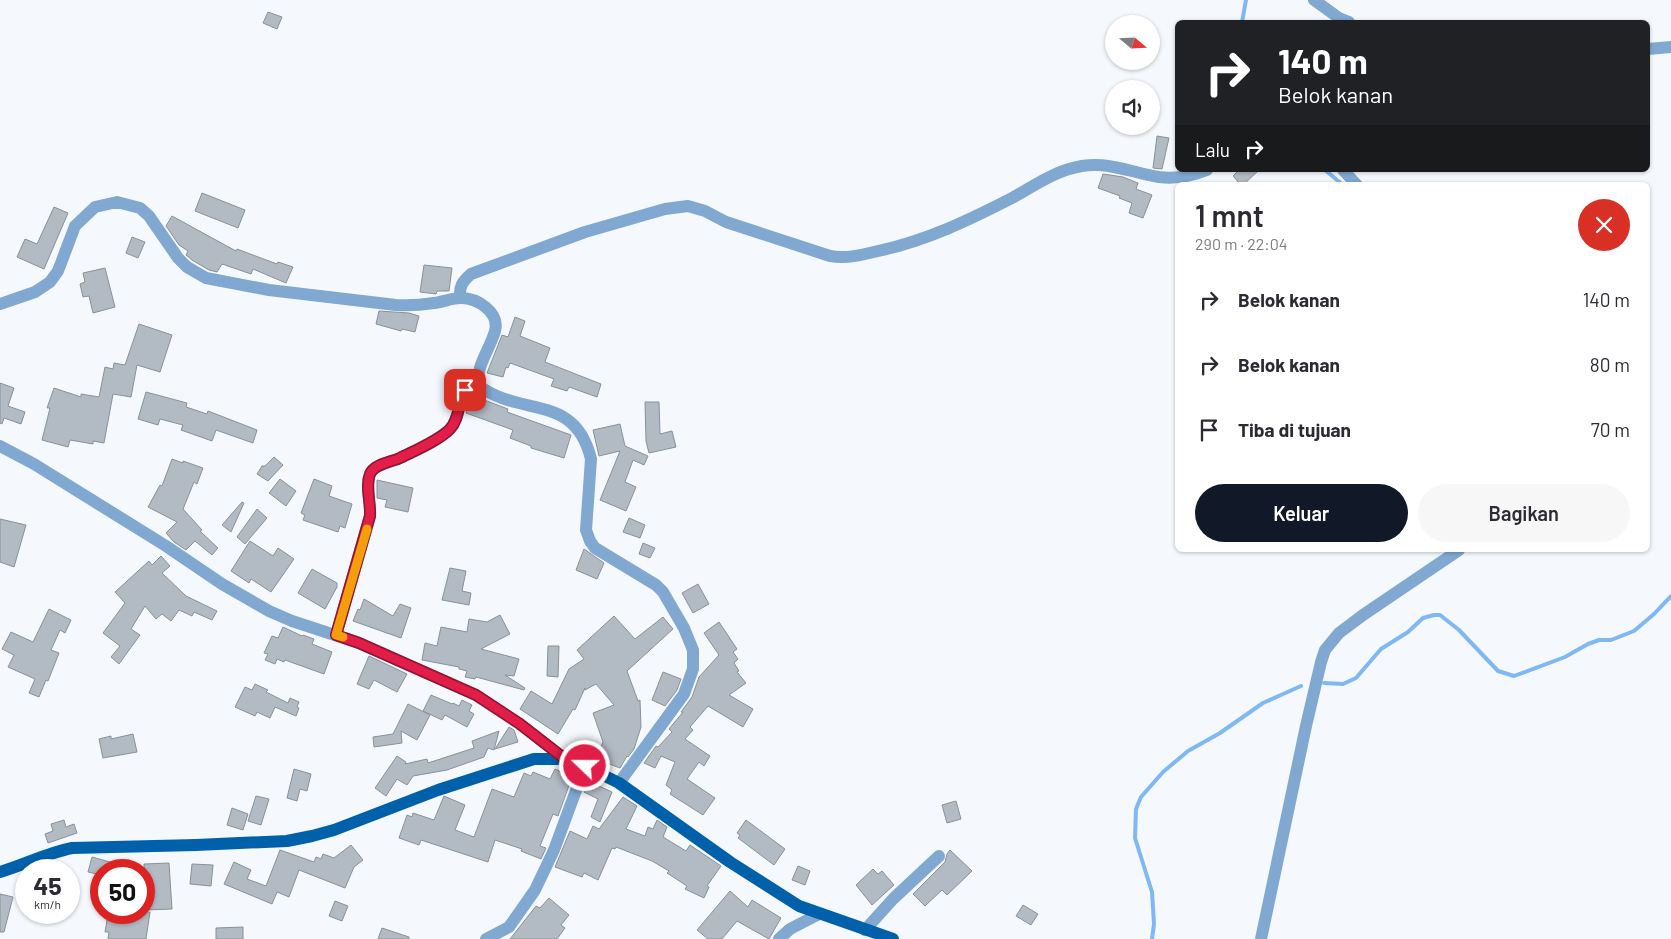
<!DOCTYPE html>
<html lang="id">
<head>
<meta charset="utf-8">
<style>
	:root { --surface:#fff; --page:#f7f7f7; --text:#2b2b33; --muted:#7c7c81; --accent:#111827 }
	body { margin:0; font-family:Barlow,sans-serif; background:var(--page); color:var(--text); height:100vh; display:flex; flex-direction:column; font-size:19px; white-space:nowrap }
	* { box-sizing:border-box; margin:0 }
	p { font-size:16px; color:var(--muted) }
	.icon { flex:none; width:28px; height:28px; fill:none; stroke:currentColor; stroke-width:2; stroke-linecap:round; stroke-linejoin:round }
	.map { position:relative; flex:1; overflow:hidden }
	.details { position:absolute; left:1175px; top:182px; width:475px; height:370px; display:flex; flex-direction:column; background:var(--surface); border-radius:8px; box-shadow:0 1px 4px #0004 }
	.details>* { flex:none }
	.guide { position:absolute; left:1175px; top:20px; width:475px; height:152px; border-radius:8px; box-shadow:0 1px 4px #0004; background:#202124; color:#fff; overflow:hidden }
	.needle { width:32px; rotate:109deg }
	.tools { position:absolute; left:1105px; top:15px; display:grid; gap:10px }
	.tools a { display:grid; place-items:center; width:55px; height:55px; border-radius:50%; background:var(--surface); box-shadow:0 1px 4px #0004; font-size:25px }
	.speed { position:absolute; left:15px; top:859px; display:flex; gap:10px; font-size:25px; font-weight:700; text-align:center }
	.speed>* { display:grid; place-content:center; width:65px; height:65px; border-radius:50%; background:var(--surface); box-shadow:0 1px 4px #0004; line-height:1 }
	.speed small { font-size:12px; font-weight:400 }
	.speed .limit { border:8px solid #d22; background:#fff; color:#111 }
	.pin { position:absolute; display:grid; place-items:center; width:42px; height:42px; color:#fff; margin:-21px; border-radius:10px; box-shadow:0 2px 8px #0006 }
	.me { position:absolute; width:55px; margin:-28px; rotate:292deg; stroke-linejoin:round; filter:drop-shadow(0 0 4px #0008) }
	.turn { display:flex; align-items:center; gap:18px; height:105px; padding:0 20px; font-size:22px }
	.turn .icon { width:65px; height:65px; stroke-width:2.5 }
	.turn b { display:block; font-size:35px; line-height:42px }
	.then { display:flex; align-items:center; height:48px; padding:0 20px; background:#0003; gap:10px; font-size:19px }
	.round { display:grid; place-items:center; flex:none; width:52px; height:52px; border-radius:26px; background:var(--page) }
	.head { display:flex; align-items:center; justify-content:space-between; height:85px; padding:0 20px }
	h1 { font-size:30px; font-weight:600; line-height:38px }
	.primary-button { display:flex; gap:10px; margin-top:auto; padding:10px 20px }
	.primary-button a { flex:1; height:58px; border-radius:30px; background:var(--accent); color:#fff; font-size:20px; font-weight:600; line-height:58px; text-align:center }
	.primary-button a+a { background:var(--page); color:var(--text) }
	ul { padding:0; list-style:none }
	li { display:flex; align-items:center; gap:15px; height:65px; padding:0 20px }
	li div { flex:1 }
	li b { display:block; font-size:19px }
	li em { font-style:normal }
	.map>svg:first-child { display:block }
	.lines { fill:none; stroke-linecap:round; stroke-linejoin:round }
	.stream { stroke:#80b8f4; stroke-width:4 }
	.building { fill:#b2bac4; stroke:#88919a }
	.minor { stroke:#81a8d1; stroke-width:12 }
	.major { stroke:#0060aa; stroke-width:12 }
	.route-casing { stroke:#92132f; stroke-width:12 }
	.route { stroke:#e11d48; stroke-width:9 }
	.slow { stroke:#f59e0b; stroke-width:9 }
</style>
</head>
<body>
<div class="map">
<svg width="1671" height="939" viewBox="0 0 1671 939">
	<rect width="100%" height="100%" fill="#f5f9fd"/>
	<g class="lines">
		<g class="stream">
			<polyline points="1242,22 1246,0"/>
			<polyline points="1325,170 1343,185"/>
			<polyline points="1324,683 1343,684 1356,678 1381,649 1408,632 1423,618 1434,615 1440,615 1459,630 1498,671 1514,676 1565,657 1588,644 1599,640 1611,640 1634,631 1654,614 1671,596"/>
			<polyline points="1152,939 1154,924 1152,892 1135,838 1136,809 1141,797 1163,772 1188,751 1220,733 1263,703 1301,686"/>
		</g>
	</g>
	<g class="building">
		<polygon points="268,12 282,17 277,29 263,23"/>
		<polygon points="1157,136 1169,138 1162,169 1153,168"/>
		<polygon points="1239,170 1259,170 1243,185 1241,185 1233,176"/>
		<polygon points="1103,174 1123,177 1138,183 1136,189 1152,195 1143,218 1129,213 1132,203 1119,198 1120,196 1098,188"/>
		<polygon points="202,193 245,210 238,228 195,211"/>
		<polygon points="54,207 68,213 44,269 17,257 25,239 37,244"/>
		<polygon points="172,216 236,251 237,249 277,264 278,262 293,267 286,283 253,269 251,274 222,264 217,272 209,270 192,260 186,255 188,251 179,245 166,226"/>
		<polygon points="132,237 145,242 138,258 126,253"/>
		<polygon points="424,265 452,268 449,291 437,291 436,294 420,292"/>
		<polygon points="105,268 115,307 93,313 89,296 83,297 80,284 85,282 83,273"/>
		<polygon points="379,311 409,313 419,316 415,332 402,329 401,331 376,324"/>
		<polygon points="515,317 525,321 520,336 550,348 545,362 601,384 597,397 569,387 567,391 551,386 554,379 510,363 508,368 506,367 503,377 487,373 502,335 508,337"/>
		<polygon points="139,324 172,335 160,372 137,365 131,397 113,394 104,443 93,441 93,444 70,440 68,447 42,440 50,408 47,408 54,388 81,397 81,394 99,397 105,367 113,369 114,363 125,365"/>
		<polygon points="0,383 14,388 8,406 25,412 21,424 4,418 2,424 0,423"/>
		<polygon points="146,392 187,403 186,407 207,414 208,411 257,430 253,443 216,430 212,441 181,430 183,425 160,419 158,425 138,419"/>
		<polygon points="471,395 508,409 507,412 571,435 564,458 531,448 531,446 510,438 513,430 466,413"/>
		<polygon points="645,402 659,402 660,434 672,431 676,447 649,453 646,441"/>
		<polygon points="620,424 625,446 648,456 644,465 633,460 625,482 636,487 626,511 600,500 620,451 599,456 593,430"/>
		<polygon points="274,457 283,465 268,481 257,474 262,466 265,466"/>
		<polygon points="172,459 183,463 183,461 203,468 197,484 194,482 183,509 202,530 200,531 218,548 212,555 195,541 186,550 174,542 166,533 177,522 148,507 160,485 162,486"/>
		<polygon points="280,479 296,491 286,506 269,493"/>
		<polygon points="314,479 332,486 329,496 352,504 345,528 340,526 338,532 303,520 305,515 301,513"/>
		<polygon points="377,480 413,488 408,512 385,507 387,500 377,498"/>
		<polygon points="242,502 244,503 231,532 222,525"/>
		<polygon points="257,509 267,518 245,544 237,537"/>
		<polygon points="629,518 645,525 640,538 623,532"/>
		<polygon points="0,519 26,525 14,567 0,562"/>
		<polygon points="250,541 273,556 278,548 294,559 271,592 251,579 249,583 231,571"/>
		<polygon points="643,543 655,548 650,558 639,554"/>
		<polygon points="584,549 604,563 597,579 576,570"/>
		<polygon points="161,556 170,566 162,573 186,596 217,611 212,620 194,612 192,616 179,610 171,621 162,614 156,619 145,606 131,629 140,635 119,664 111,657 120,646 103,633 125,603 115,592 149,561 152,565"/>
		<polygon points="450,568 466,571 462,591 471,593 469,605 442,600"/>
		<polygon points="312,569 337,583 337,587 325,609 298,593"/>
		<polygon points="698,584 709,604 693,613 682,593"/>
		<polygon points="364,599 393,616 400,604 411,608 401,638 353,621 358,609 360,610"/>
		<polygon points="49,609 71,620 65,633 60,630 51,650 59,653 48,681 46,680 39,697 29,693 35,679 8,667 14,655 2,649 11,632 33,642"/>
		<polygon points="500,615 510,634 481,649 519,659 514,676 505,675 525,688 524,690 476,677 475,679 465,677 467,671 459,669 459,667 422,660 425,643 437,646 441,627 467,632 469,619 487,622"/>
		<polygon points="614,616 635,639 663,617 673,629 627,671 638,701 640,700 641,727 634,749 628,757 627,756 620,768 596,759 603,742 593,713 614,705 596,684 585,690 585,688 575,710 573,709 558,734 520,709 531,691 552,704 569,669 584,659 577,650"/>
		<polygon points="719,622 737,649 733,652 738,659 734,663 739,671 737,672 746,683 729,695 753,709 743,727 708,706 690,727 693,730 685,739 710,756 704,766 699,762 687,779 715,798 703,815 670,794 672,790 666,785 675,762 661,756 655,768 644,763 656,746 658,747 672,732 669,729 683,712 681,712 692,697 699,677 719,655 704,633"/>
		<polygon points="283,627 302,636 303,635 314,639 312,644 332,652 324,674 285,660 284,662 277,659 275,664 265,660 268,654 264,653 272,636 278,638"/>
		<polygon points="548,646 559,646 558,677 547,676"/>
		<polygon points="369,656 407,674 397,692 374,680 369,689 357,684"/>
		<polygon points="663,672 681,679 677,690 665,706 652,700"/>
		<polygon points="255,684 268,690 266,692 288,703 290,698 299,702 297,707 299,708 296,716 275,707 270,718 257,712 255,716 235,707 245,687 252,690"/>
		<polygon points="431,695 452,704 453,703 459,706 462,700 472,705 469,711 474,714 467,727 445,715 442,720 423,711"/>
		<polygon points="408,704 430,715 417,740 401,731 402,743 374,747 373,737 393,734"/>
		<polygon points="509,727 514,730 518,742 495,749"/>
		<polygon points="499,731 494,750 488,748 484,757 447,770 413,776 407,785 397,779 386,796 375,788 397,756 406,762 405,764 427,759 428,763 474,748 472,741"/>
		<polygon points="133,734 137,752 103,758 99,739 111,736 111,739"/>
		<polygon points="294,769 311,774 307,791 300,789 297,801 287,798"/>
		<polygon points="555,769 572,777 558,816 553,814 540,846 546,848 541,859 521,851 522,849 495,840 488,862 421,840 419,845 399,838 407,815 412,817 413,813 434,820 444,796 465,805 455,830 474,837 492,789 514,797 524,773 531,776 533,772 550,779"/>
		<polygon points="588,781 612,792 600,822 591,817 598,799 584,792"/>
		<polygon points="256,796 269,799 261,825 248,821"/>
		<polygon points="623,797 637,806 626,829 645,836 648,827 653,829 657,820 667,827 663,837 686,851 690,845 721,866 707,886 709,887 704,898 685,889 687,886 667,873 669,871 652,861 616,847 615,849 612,848 598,880 584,873 582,877 555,867 570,831 587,839 593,826 599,829"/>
		<polygon points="956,801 961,819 947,823 942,805"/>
		<polygon points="232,808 248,814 243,830 227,825"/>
		<polygon points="64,820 66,827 74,824 77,833 48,843 45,834 53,831 51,824"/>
		<polygon points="746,820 785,849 774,865 738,838 740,835 737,833"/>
		<polygon points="351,845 363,860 354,867 345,888 299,870 289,897 277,892 272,904 224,884 234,862 251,870 247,879 266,886 280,850 314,862 316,857 321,859 323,854 334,858"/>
		<polygon points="950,850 972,871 947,895 942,890 925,906 913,894 945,862 947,854"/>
		<polygon points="92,857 128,867 127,870 101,870 101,875 88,872"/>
		<polygon points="169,863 172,909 144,910 144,864"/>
		<polygon points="192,864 213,865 211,886 190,884"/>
		<polygon points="798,866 810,871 805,885 792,880"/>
		<polygon points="873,869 878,874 882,871 894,885 872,905 856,885"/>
		<polygon points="730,891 748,907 752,900 781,918 769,939 737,921 722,939 708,939 697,930"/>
		<polygon points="0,894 13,897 4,932 0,932"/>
		<polygon points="549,898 569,915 561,925 565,928 557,939 510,939 536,906 540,908"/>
		<polygon points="335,901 348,906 342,921 329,916"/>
		<polygon points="1023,905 1038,914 1031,925 1016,916"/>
		<polygon points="129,912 150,912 146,939 108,939 109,932 105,932 107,920 111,921 111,916 128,918"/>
		<polygon points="243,927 243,939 216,939 216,928"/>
		<polygon points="382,928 409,937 409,939 378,939"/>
	</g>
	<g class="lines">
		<g class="minor">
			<polyline points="1314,0 1339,18 1349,22"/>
			<polyline points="1648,49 1671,47"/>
			<polyline points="1343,170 1357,185"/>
			<path d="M461 298C458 287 463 281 471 274L585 232 665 209 688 206 705 211 726 222 830 256C846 259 862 255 878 251 926 241 969 220 1012 198 1031 188 1048 175 1069 169 1103 158 1127 172 1159 177 1175 179 1192 176 1207 170"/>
			<path d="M0 304 35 292 50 282 58 271 75 226 95 207 117 202 140 208 149 216 178 258 187 267 206 278 269 290 396 305C409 306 421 305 434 303 443 302 452 298 461 298 477 298 500 312 495 331 490 349 476 366 478 385 520 418 575 392 591 459L586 530 590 541 595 548 656 585 663 592 684 628 693 650V669L684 694 619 783"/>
			<polyline points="0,446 34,464 166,546 222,584 269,611 292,621 359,643 476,695 520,724 565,759"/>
			<path d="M336 635 370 516C371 503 365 486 370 474 374 464 391 462 400 458 414 451 439 440 450 429 460 418 458 402 465 390L470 386 478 385"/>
			<polyline points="865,930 893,899 939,856"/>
			<polyline points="486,939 509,927 535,890 554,850 585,766"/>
			<polyline points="779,939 790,929 819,914"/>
			<polyline points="1261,939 1306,726 1321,662 1325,650 1339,633 1363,615 1459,550"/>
		</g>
		<path class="major" d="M0 872C24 865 47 853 72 848L196 845 287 841 312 836 334 830 438 790 534 759H565L585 766 619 783 730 862 799 906 893 939"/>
	</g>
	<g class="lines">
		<defs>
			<path id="route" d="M465 390C458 402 460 418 450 429 440 440 414 451 400 458 391 462 374 464 370 474 365 486 371 503 370 516L336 635 359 643 476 695 520 724 565 759 585 766"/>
		</defs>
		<use href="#route" class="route-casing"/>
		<use href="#route" class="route"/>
		<polyline class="slow" points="343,637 336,635 367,529"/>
	</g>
</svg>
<div class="tools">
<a><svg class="needle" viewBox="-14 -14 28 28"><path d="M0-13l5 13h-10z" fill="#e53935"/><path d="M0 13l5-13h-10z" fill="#7c7c81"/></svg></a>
<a><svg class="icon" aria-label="sound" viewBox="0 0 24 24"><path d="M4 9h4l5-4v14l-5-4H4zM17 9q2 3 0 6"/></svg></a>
</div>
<div class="speed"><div>45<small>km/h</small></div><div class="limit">50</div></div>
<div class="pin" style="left:465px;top:390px;background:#d93025"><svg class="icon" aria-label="arrive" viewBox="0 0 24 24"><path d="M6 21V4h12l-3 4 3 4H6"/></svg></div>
<svg class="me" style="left:585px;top:766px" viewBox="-20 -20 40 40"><circle r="17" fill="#e11d48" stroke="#fff" stroke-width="3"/><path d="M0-11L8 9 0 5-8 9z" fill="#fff"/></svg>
<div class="guide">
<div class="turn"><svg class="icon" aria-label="right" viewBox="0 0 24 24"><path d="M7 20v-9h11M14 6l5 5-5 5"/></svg><div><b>140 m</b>Belok kanan</div></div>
<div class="then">Lalu<svg class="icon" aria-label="right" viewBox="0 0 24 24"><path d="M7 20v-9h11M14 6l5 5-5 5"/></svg></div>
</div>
<section class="details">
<div class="head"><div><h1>1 mnt</h1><p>290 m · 22:04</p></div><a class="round" style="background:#d93025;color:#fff"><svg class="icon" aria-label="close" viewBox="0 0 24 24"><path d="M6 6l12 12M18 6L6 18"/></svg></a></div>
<ul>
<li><svg class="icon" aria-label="right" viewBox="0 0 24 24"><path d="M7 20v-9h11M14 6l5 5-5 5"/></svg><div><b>Belok kanan</b></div><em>140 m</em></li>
<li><svg class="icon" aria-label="right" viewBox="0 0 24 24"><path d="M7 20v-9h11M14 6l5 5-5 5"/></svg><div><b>Belok kanan</b></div><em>80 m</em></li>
<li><svg class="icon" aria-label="arrive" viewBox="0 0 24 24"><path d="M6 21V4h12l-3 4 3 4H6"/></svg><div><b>Tiba di tujuan</b></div><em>70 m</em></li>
</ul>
<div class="primary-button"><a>Keluar</a><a>Bagikan</a></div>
</section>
</div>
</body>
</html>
